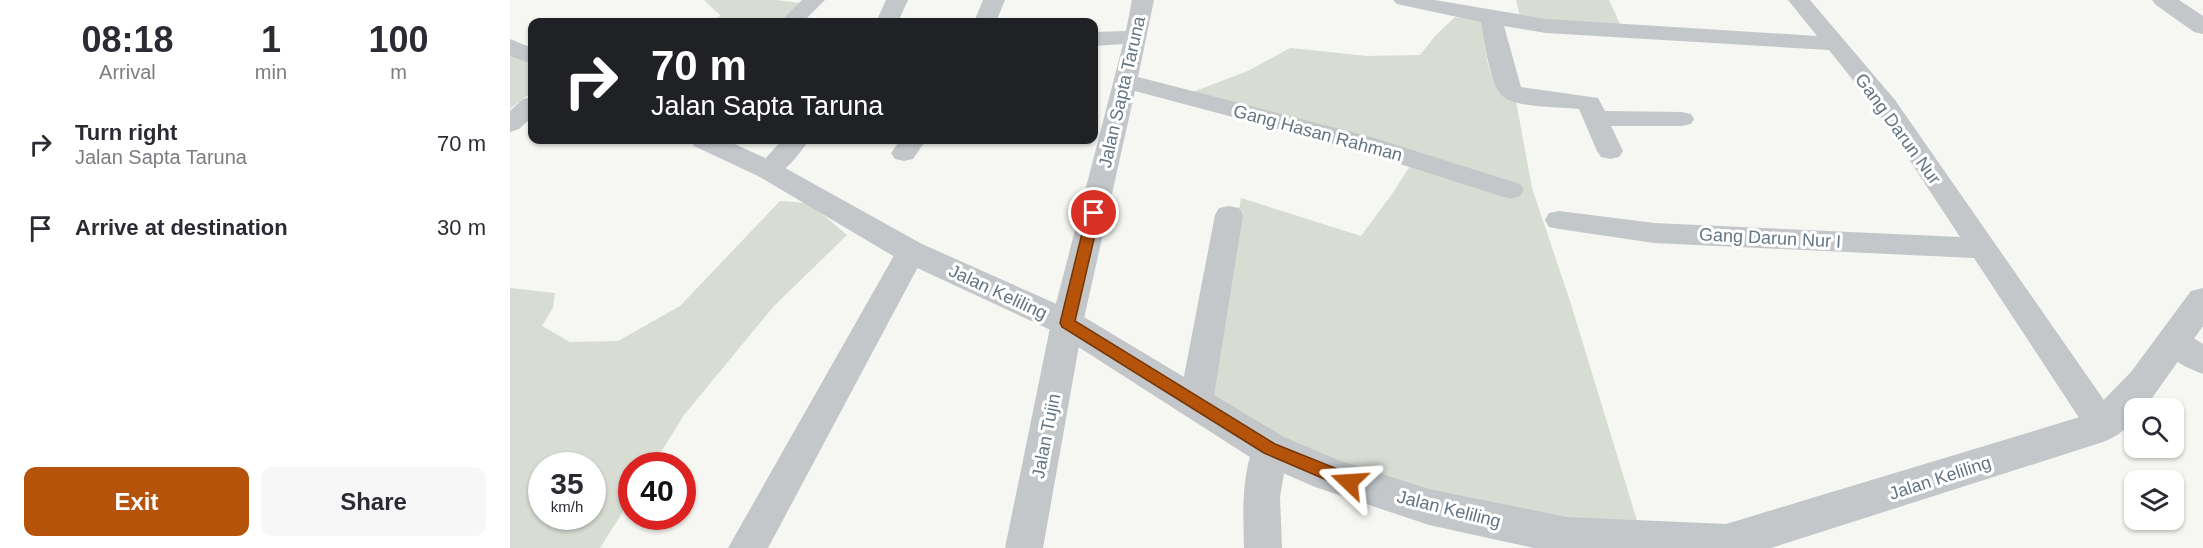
<!DOCTYPE html>
<html lang="en">
<head>
<meta charset="utf-8">
<style>
	:root { --surface:#fff; --page:#f7f7f7; --text:#2b2b33; --muted:#7c7c81; --accent:#b45309 }
	body { margin:0; font-family:Helvetica,sans-serif; background:var(--page); color:var(--text); height:100vh; display:flex; flex-direction:column; font-size:22px; white-space:nowrap }
	* { box-sizing:border-box; margin:0 }
	p { font-size:20px; color:var(--muted) }
	.icon { flex:none; width:33px; height:33px; fill:none; stroke:currentColor; stroke-width:2; stroke-linecap:round; stroke-linejoin:round }
	.map { position:relative; flex:1; overflow:hidden }
	.side { display:flex; flex-direction:column; background:var(--surface); width:510px }
	.side>* { flex:none }
	.banner { position:absolute; left:18px; top:18px; width:570px; height:126px; border-radius:12px; box-shadow:0 2px 4px #0004; background:#202124; color:#fff; overflow:hidden }
	.tools { position:absolute; left:1614px; top:398px; display:grid; gap:12px }
	.tools a { display:grid; place-items:center; width:60px; height:60px; border-radius:12px; background:var(--surface); box-shadow:0 2px 4px #0004; font-size:30px }
	.speed { position:absolute; left:18px; top:452px; display:flex; gap:12px; font-size:30px; font-weight:700; text-align:center }
	.speed>* { display:grid; place-content:center; width:78px; height:78px; border-radius:50%; background:var(--surface); box-shadow:0 2px 4px #0004; line-height:1 }
	.speed small { font-size:15px; font-weight:400 }
	.speed .limit { border:9px solid #d22; background:#fff; color:#111 }
	.pin { position:absolute; display:grid; place-items:center; width:51px; height:51px; color:#fff; margin:-26px; border:3px solid #fff; border-radius:50%; box-shadow:0 2px 6px #0007 }
	.me { position:absolute; width:66px; margin:-33px; rotate:290deg; stroke-linejoin:round; filter:drop-shadow(0 0 4px #0008) }
	.turn { display:flex; align-items:center; gap:21px; height:126px; padding:0 24px; font-size:27px }
	.turn .icon { width:78px; height:78px; stroke-width:2.5 }
	.turn b { display:block; font-size:42px; line-height:51px }
	.eta { display:flex; justify-content:space-evenly; align-items:center; height:102px; text-align:center }
	.eta b { font-size:36px; font-weight:700; line-height:42px }
	.primary-button { display:flex; gap:12px; margin-top:auto; padding:12px 24px }
	.primary-button a { flex:1; height:69px; border-radius:12px; background:var(--accent); color:#fff; font-size:24px; font-weight:700; line-height:69px; text-align:center }
	.primary-button a+a { background:var(--page); color:var(--text) }
	ul { padding:0; list-style:none }
	li { display:flex; align-items:center; gap:18px; height:84px; padding:0 24px }
	li div { flex:1 }
	li b { display:block; font-size:22px }
	li em { font-style:normal }
	main { display:flex; flex:1; min-height:0 }
	.map>svg:first-child { display:block }
	.green { fill:#d7ddd3; fill-rule:evenodd }
	.lines { fill:none; stroke-linecap:round; stroke-linejoin:round }
	.minor { fill:#c3c7ca; fill-rule:evenodd }
	.tertiary { fill:#c3c7ca; fill-rule:evenodd }
	.route { fill:#b45309; stroke:#753606; stroke-width:1.5 }
	.labels { text-anchor:middle; stroke-width:6; stroke-linejoin:round; paint-order:stroke }
	.street-label { font-size:18px; fill:#647583; stroke:#fff }
</style>
</head>
<body>
<main>
<section class="side">
<div class="eta">
<div><b>08:18</b><p>Arrival</p></div>
<div><b>1</b><p>min</p></div>
<div><b>100</b><p>m</p></div>
</div>
<ul>
<li><svg class="icon" aria-label="right" viewBox="0 0 24 24"><path d="M7 20v-9h11M14 6l5 5-5 5"/></svg><div><b>Turn right</b><p>Jalan Sapta Taruna</p></div><em>70 m</em></li>
<li><svg class="icon" aria-label="arrive" viewBox="0 0 24 24"><path d="M6 21V4h12l-3 4 3 4H6"/></svg><div><b>Arrive at destination</b></div><em>30 m</em></li>
</ul>
<div class="primary-button"><a>Exit</a><a>Share</a></div>
</section>
<div class="map">
<svg width="1693" height="548" viewBox="0 0 1693 548">
	<rect width="100%" height="100%" fill="#f6f6f2"/>
	<g class="green">
		<polygon points="194,0 266,0 290,3 276,22 197,22 211,16"/>
		<polygon points="1006,0 1099,0 1111,26 1011,20"/>
		<path d="M945 17 974 21C976 50 974 88 1006 101L1022 188 1060 301 1129 527 992 511 900 488 779 445 699 399 731 198 851 236 882 194 907 155 680 93 738 71 780 48 857 56 910 55 925 36Z"/>
		<polygon points="0,49 22,58 22,92 0,109"/>
		<path d="M270 201 299 203 337 235 264 306 174 415 143 465H122L121 499 90 548H0V288L45 293 43 308 32 326 60 342 108 341 170 306ZM32 465H82V516H32Z"/>
	</g>
	<g class="lines">
		<g class="minor">
			<polygon points="292,0 315,0 293,22 270,22"/>
			<polygon points="376,0 398,0 388,22 366,22"/>
			<polygon points="473,0 495,0 486,22 464,22"/>
			<polygon points="622,0 644,0 628,77 861,137 1010,184 1014,190 1010,196 1000,199 843,149 625,91 573,323 533,548 495,548 541,323 613,44 584,46 584,32 616,31"/>
			<path d="M883 0H925L1036 19 1307 36 1278 0H1300L1385 100 1605 416 1610 426 1605 436 1593 440 1581 436 1464 258 1144 243 1049 229 1039 227 1035 220 1039 213 1049 211 1144 223 1450 237 1366 109 1319 50 1036 33 994 26 1011 87 1088 98 1095 111 1172 112 1181 114 1184 119 1181 124 1172 126H1101L1113 151 1109 157 1100 159 1091 157 1087 151 1069 109C1050 107 1011 108 995 98 979 88 975 40 971 22L887 4Z"/>
			<polygon points="22,97 22,117 9,129 0,132 0,111 13,99"/>
			<path d="M272 140H299C287 157 270 182 249 176L245 170Z"/>
			<polygon points="390,140 416,140 403,159 394,161 385,159 381,153"/>
			<polygon points="719,206 729,208 733,215 703,402 698,412 686,416 674,412 669,402 705,215 709,208"/>
			<polygon points="401,242 411,245 416,252 258,548 218,548 386,252 391,245"/>
			<path d="M1663 329 1674 332 1693 344V374C1676 368 1655 357 1647 341L1652 332Z"/>
			<path d="M760 434 773 438 778 449 770 497 772 548H734C733 511 731 472 747 438Z"/>
		</g>
		<g class="tertiary">
			<polygon points="1642,0 1669,0 1693,16 1693,34 1684,32 1646,5"/>
			<polygon points="0,39 22,48 22,64 0,56"/>
			<path d="M180 140H216L268 164 412 244 569 314 774 437 828 460 919 489 1057 517 1216 524 1580 414 1621 372 1681 291 1693 288V326L1635 408H1624V419C1615 430 1607 437 1593 442L1261 548H1024L919 525 805 487 746 461 545 332 390 260 248 176 184 146Z"/>
		</g>
	</g>
	<polygon class="route" points="584,209 590,213 565,321 765,444 845,476 848,482 845,487 839,489 833,487 754,453 552,327 550,323 577,213"/>
	<g class="labels">
		<g class="street-label">
			<text transform="translate(612 92) rotate(-77)" y="6">Jalan Sapta Taruna</text>
			<text transform="translate(1388 129) rotate(54)" y="6">Gang Darun Nur</text>
			<text transform="translate(808 133) rotate(15)" y="6">Gang Hasan Rahman</text>
			<text transform="translate(1260 238) rotate(3)" y="6">Gang Darun Nur I</text>
			<text transform="translate(488 292) rotate(25)" y="6">Jalan Keliling</text>
			<text transform="translate(536 436) rotate(-79)" y="6">Jalan Tujin</text>
			<text transform="translate(1430 478) rotate(-18)" y="6">Jalan Keliling</text>
			<text transform="translate(939 509) rotate(14)" y="6">Jalan Keliling</text>
		</g>
	</g>
</svg>
<div class="tools">
<a><svg class="icon" aria-label="search" viewBox="0 0 24 24"><circle cx="10" cy="10" r="6"/><path d="M15 15l6 6"/></svg></a>
<a><svg class="icon" aria-label="layers" viewBox="0 0 24 24"><path d="M12 4l9 5-9 5-9-5zM3 14l9 5 9-5"/></svg></a>
</div>
<div class="speed"><div>35<small>km/h</small></div><div class="limit">40</div></div>
<div class="pin" style="left:584px;top:213px;background:#d93025"><svg class="icon" aria-label="arrive" viewBox="0 0 24 24"><path d="M6 21V4h12l-3 4 3 4H6"/></svg></div>
<svg class="me" style="left:839px;top:482px" viewBox="-20 -20 40 40"><path d="M0-17L14 15 0 8-14 15z" fill="#b45309" stroke="#fff" stroke-width="4"/></svg>
<div class="banner">
<div class="turn"><svg class="icon" aria-label="right" viewBox="0 0 24 24"><path d="M7 20v-9h11M14 6l5 5-5 5"/></svg><div><b>70 m</b>Jalan Sapta Taruna</div></div>
</div>
</div>
</main>
</body>
</html>
